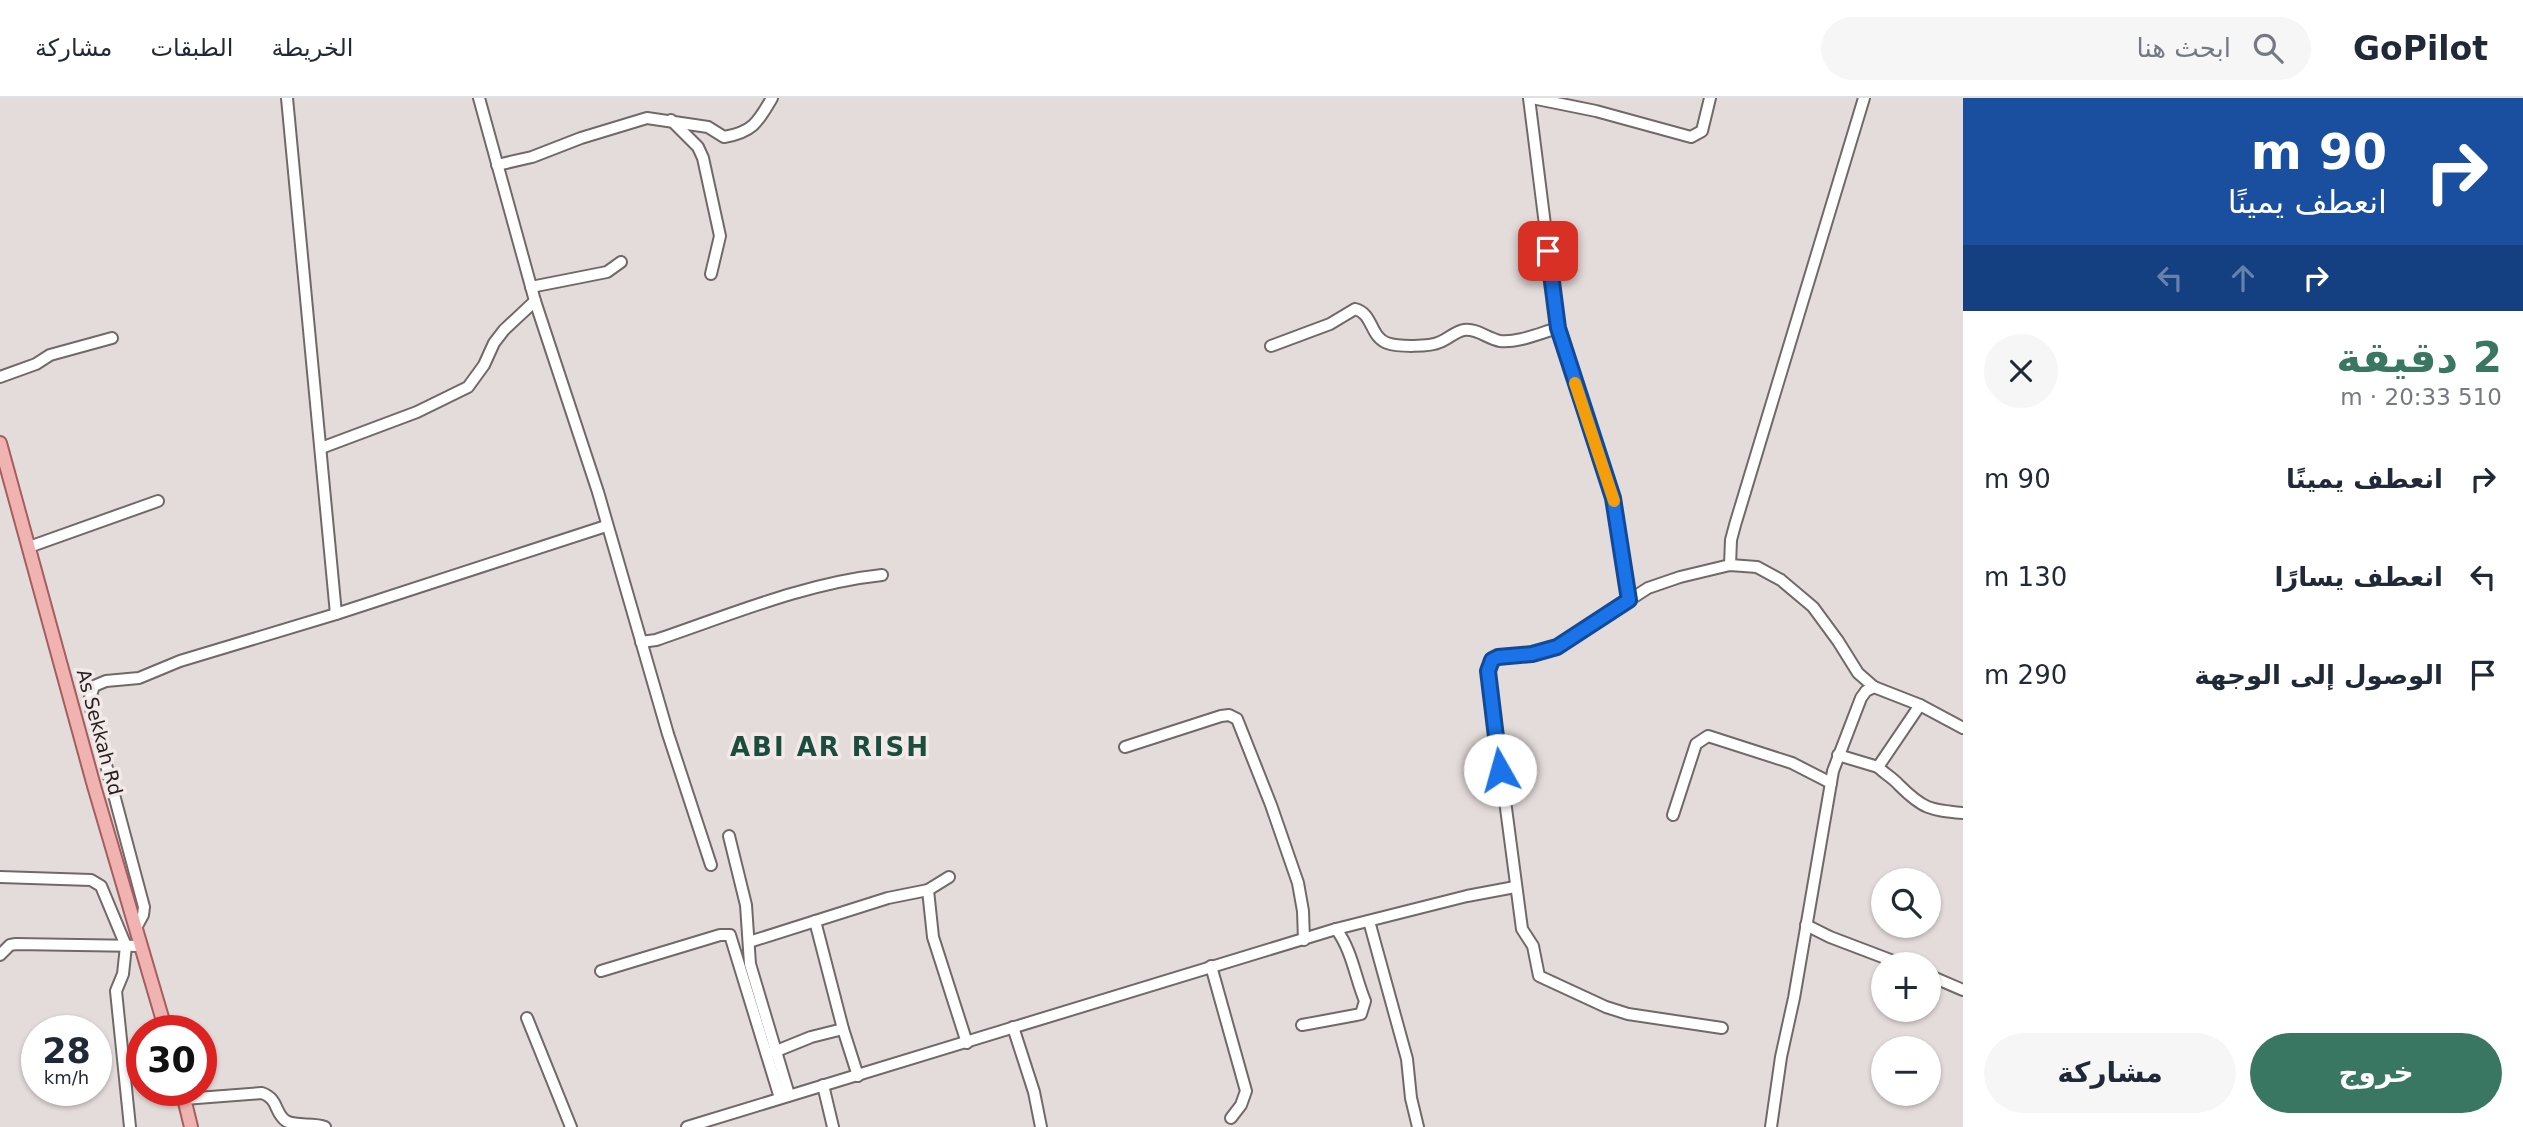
<!DOCTYPE html>
<html lang="ar">
<head>
<meta charset="utf-8">
<style>
	:root { --surface:#fff; --page:#f6f6f7; --text:#1f2937; --muted:#747a83; --line:#e0e1e3; --accent:#397763 }
	body { margin:0; font-family:"DejaVu Sans","Noto Sans Arabic",sans-serif; background:var(--page); color:var(--text); direction:rtl; height:100vh; display:flex; flex-direction:column; font-size:26px; white-space:nowrap }
	* { box-sizing:border-box; margin:0 }
	p { font-size:23px; color:var(--muted) }
	.icon { flex:none; width:38px; height:38px; fill:none; stroke:currentColor; stroke-width:2; stroke-linecap:round; stroke-linejoin:round }
	.map { position:relative; flex:1; overflow:hidden; direction:ltr }
	.details { display:flex; flex-direction:column; background:var(--surface); width:560px }
	.details>* { flex:none }
	.banner { background:#1a4fa0; color:#fff; overflow:hidden }
	.buttons { position:absolute; left:1871px; top:770px; display:grid; gap:14px }
	.buttons a { display:grid; place-items:center; width:70px; height:70px; border-radius:50%; background:var(--surface); box-shadow:0 2px 5px #0004; font-size:35px }
	.speed { position:absolute; left:21px; top:917px; display:flex; gap:14px; font-size:35px; font-weight:700; text-align:center }
	.speed>* { display:grid; place-content:center; width:91px; height:91px; border-radius:50%; background:var(--surface); box-shadow:0 2px 5px #0004; line-height:1 }
	.speed small { font-size:18px; font-weight:400 }
	.speed .limit { border:10px solid #d22; background:#fff; color:#111 }
	.pin { position:absolute; display:grid; place-items:center; width:60px; height:60px; color:#fff; margin:-30px; border-radius:14px; box-shadow:0 4px 10px #0006 }
	.me { position:absolute; width:77px; margin:-38px; rotate:353deg; stroke-linejoin:round; filter:drop-shadow(0 0 5px #0008) }
	.turn { display:flex; align-items:center; gap:24px; height:147px; padding:0 21px; font-size:32px }
	.turn .icon { width:91px; height:91px; stroke-width:2.5 }
	.turn b { display:block; font-size:49px; line-height:60px }
	.lanes { display:flex; align-items:center; height:66px; padding:0 21px; background:#0003; justify-content:center; gap:35px; direction:ltr }
	.lanes .off { opacity:.35 }
	.round { display:grid; place-items:center; flex:none; width:74px; height:74px; border-radius:37px; background:var(--page) }
	.head { display:flex; align-items:center; justify-content:space-between; height:119px; padding:0 21px }
	h1 { font-size:42px; font-weight:800; line-height:52px; color:var(--accent) }
	.primary-button { display:flex; gap:14px; margin-top:auto; padding:14px 21px }
	.primary-button a { flex:1; height:80px; border-radius:42px; background:var(--accent); color:#fff; font-size:28px; font-weight:800; line-height:80px; text-align:center }
	.primary-button a+a { background:var(--page); color:var(--text) }
	ul { padding:0; list-style:none }
	li { display:flex; align-items:center; gap:21px; height:98px; padding:0 21px }
	li div { flex:1 }
	li b { display:block; font-size:26px }
	li em { font-style:normal }
	header { display:flex; align-items:center; gap:42px; box-sizing:border-box; height:98px; padding:0 35px; background:var(--surface); border-bottom:2px solid var(--line) }
	header strong { font-size:33px }
	nav { display:flex; gap:38px; margin-inline-start:auto; font-size:24px }
	.search { width:490px; height:63px; background:var(--page); display:flex; align-items:center; gap:18px; box-sizing:border-box; padding:0 24px; border-radius:38px; color:var(--muted); font-size:26px }
	main { display:flex; flex:1; min-height:0 }
	.map>svg:first-child { display:block }
	.lines { fill:none; stroke-linecap:round; stroke-linejoin:round }
	.minor-casing { stroke:#716969; stroke-width:14 }
	.major-casing { stroke:#a35f5d; stroke-width:16 }
	.minor { stroke:#fff; stroke-width:10 }
	.major { stroke:#f1b3b2; stroke-width:12 }
	.route-casing { stroke:#114b97; stroke-width:18 }
	.route { stroke:#1a73e8; stroke-width:12 }
	.slow { stroke:#f59e0b; stroke-width:12 }
	.labels { text-anchor:middle; stroke-width:7; stroke-linejoin:round; paint-order:stroke }
	.street-label { font-size:19px; fill:#242121; stroke:#f2e9e8 }
	.district-label { font-size:26px; font-weight:bold; letter-spacing:2px; fill:#1a4d3e; stroke:#f2e9e8 }
</style>
</head>
<body>
<header>
<strong>GoPilot</strong>
<div class="search"><svg class="icon" aria-label="search" viewBox="0 0 24 24"><circle cx="10" cy="10" r="6"/><path d="M15 15l6 6"/></svg>ابحث هنا</div>
<nav><a>الخريطة</a><a>الطبقات</a><a>مشاركة</a></nav>
</header>
<main>
<section class="details">
<div class="banner">
<div class="turn"><svg class="icon" aria-label="right" viewBox="0 0 24 24"><path d="M7 20v-9h11M14 6l5 5-5 5"/></svg><div><b>90 m</b>انعطف يمينًا</div></div>
<div class="lanes"><svg class="icon off" aria-label="left" viewBox="0 0 24 24"><path d="M17 20v-9H6M10 6l-5 5 5 5"/></svg><svg class="icon off" aria-label="ahead" viewBox="0 0 24 24"><path d="M12 20V5M6 11l6-6 6 6"/></svg><svg class="icon" aria-label="right" viewBox="0 0 24 24"><path d="M7 20v-9h11M14 6l5 5-5 5"/></svg></div>
</div>
<div class="head"><div><h1>2 دقيقة</h1><p>510 m · 20:33</p></div><a class="round"><svg class="icon" aria-label="close" viewBox="0 0 24 24"><path d="M6 6l12 12M18 6L6 18"/></svg></a></div>
<ul>
<li><svg class="icon" aria-label="right" viewBox="0 0 24 24"><path d="M7 20v-9h11M14 6l5 5-5 5"/></svg><div><b>انعطف يمينًا</b></div><em>90 m</em></li>
<li><svg class="icon" aria-label="left" viewBox="0 0 24 24"><path d="M17 20v-9H6M10 6l-5 5 5 5"/></svg><div><b>انعطف يسارًا</b></div><em>130 m</em></li>
<li><svg class="icon" aria-label="arrive" viewBox="0 0 24 24"><path d="M6 21V4h12l-3 4 3 4H6"/></svg><div><b>الوصول إلى الوجهة</b></div><em>290 m</em></li>
</ul>
<div class="primary-button"><a>خروج</a><a>مشاركة</a></div>
</section>
<div class="map">
<svg width="1963" height="1029" viewBox="0 0 1963 1029">
	<rect width="100%" height="100%" fill="#e4dcdb"/>
	<g class="lines">
		<defs>
			<g id="minor">
				<polyline points="287,0 336,516 606,428"/>
				<polyline points="479,0 535,203 598,394 668,636 711,767"/>
				<polyline points="1529,0 1558,230 1613,400 1629,502"/>
				<polyline points="1532,0 1596,13 1691,39 1702,33 1710,0"/>
				<polyline points="671,22 698,49 703,60 720,138 711,176"/>
				<path d="M497 67 532 59 581 40 647 20 708 29 724 39C753 34 758 24 772 0"/>
				<polyline points="531,189 607,174 621,164"/>
				<path d="M1271 248 1330 226 1355 211C1373 215 1370 239 1387 245 1398 249 1430 249 1440 244 1448 241 1456 233 1464 232 1477 230 1488 241 1500 243 1518 245 1540 235 1558 230"/>
				<polyline points="0,279 36,266 50,257 112,240"/>
				<polyline points="321,350 417,314 468,289 484,267 494,245 504,232 535,203"/>
				<polyline points="29,449 158,403"/>
				<polyline points="1730,467 1731,442 1735,427 1864,0"/>
				<path d="M641 544 656 542C730 517 805 485 882 477"/>
				<path d="M1920 607 1878 669C1885 676 1893 680 1899 687 1923 711 1930 712 1963 715"/>
				<polyline points="1125,649 1221,618 1229,617 1237,621 1271,707 1298,785 1303,813 1304,842"/>
				<polyline points="1838,657 1878,669"/>
				<polyline points="1673,717 1696,646 1708,638 1792,665 1831,685"/>
				<polyline points="729,738 746,807 750,866 789,997"/>
				<polyline points="0,779 91,782 101,788 126,848 123,876 116,893 130,1029"/>
				<polyline points="949,779 928,792 933,839 967,945"/>
				<polyline points="815,823 843,931"/>
				<polyline points="1369,823 1407,961 1411,1000 1418,1029"/>
				<polyline points="1806,827 1830,839 1901,866"/>
				<polyline points="136,830 143,817 144,809 89,603 94,588 106,583 139,580 180,563 336,516"/>
				<polyline points="749,844 888,800 928,792"/>
				<polyline points="0,857 10,847 16,846 141,848"/>
				<polyline points="1211,868 1246,993 1241,1007 1231,1020"/>
				<polyline points="601,873 720,837 730,837 780,1000"/>
				<polyline points="1928,877 1963,892"/>
				<polyline points="527,920 571,1029"/>
				<path d="M1302 927 1356 917 1361 916 1365 903C1355 879 1352 852 1336 831"/>
				<polyline points="1013,929 1034,994 1041,1029"/>
				<polyline points="1722,930 1628,916 1606,909 1539,878 1533,848 1522,831 1488,574 1492,562 1498,559 1532,556 1557,549 1648,490 1680,479 1730,467 1757,469 1781,482 1813,509 1838,543 1858,575 1874,589"/>
				<polyline points="774,954 811,939 843,931 858,978"/>
				<polyline points="823,987 833,1029"/>
				<path d="M184 1001 262 995C279 1001 274 1015 286 1023 297 1029 313 1024 325 1029"/>
				<polyline points="687,1029 1336,831 1467,798 1515,789"/>
				<polyline points="1771,1029 1781,959 1794,900 1833,673 1861,600 1866,593 1874,589 1920,607 1963,630"/>
			</g>
			<g id="major">
				<polyline points="0,345 94,688 166,933"/>
				<polyline points="182,992 191,1029"/>
			</g>
		</defs>
		<use href="#minor" class="minor-casing"/>
		<use href="#major" class="major-casing"/>
		<use href="#minor" class="minor"/>
		<use href="#major" class="major"/>
	</g>
	<g class="lines">
		<defs>
			<polyline id="route" points="1500,672 1488,573 1492,562 1498,559 1532,556 1557,549 1629,502 1613,400 1558,230 1548,153"/>
		</defs>
		<use href="#route" class="route-casing"/>
		<use href="#route" class="route"/>
		<polyline class="slow" points="1575,285 1614,403"/>
	</g>
	<g class="labels">
		<g class="street-label">
			<text transform="translate(100 634) rotate(75)" y="7">As Sekkah Rd</text>
		</g>
		<g class="district-label">
			<text x="830" y="658">ABI AR RISH</text>
		</g>
	</g>
</svg>
<div class="buttons">
<a><svg class="icon" aria-label="search" viewBox="0 0 24 24"><circle cx="10" cy="10" r="6"/><path d="M15 15l6 6"/></svg></a>
<a>+</a>
<a>−</a>
</div>
<div class="speed"><div>28<small>km/h</small></div><div class="limit">30</div></div>
<div class="pin" style="left:1548px;top:153px;background:#d93025"><svg class="icon" aria-label="arrive" viewBox="0 0 24 24"><path d="M6 21V4h12l-3 4 3 4H6"/></svg></div>
<svg class="me" style="left:1500px;top:672px" viewBox="-20 -20 40 40"><circle r="19" fill="#fff"/><path d="M0-13L10 11 0 6-10 11z" fill="#1a73e8"/></svg>
</div>
</main>
</body>
</html>
